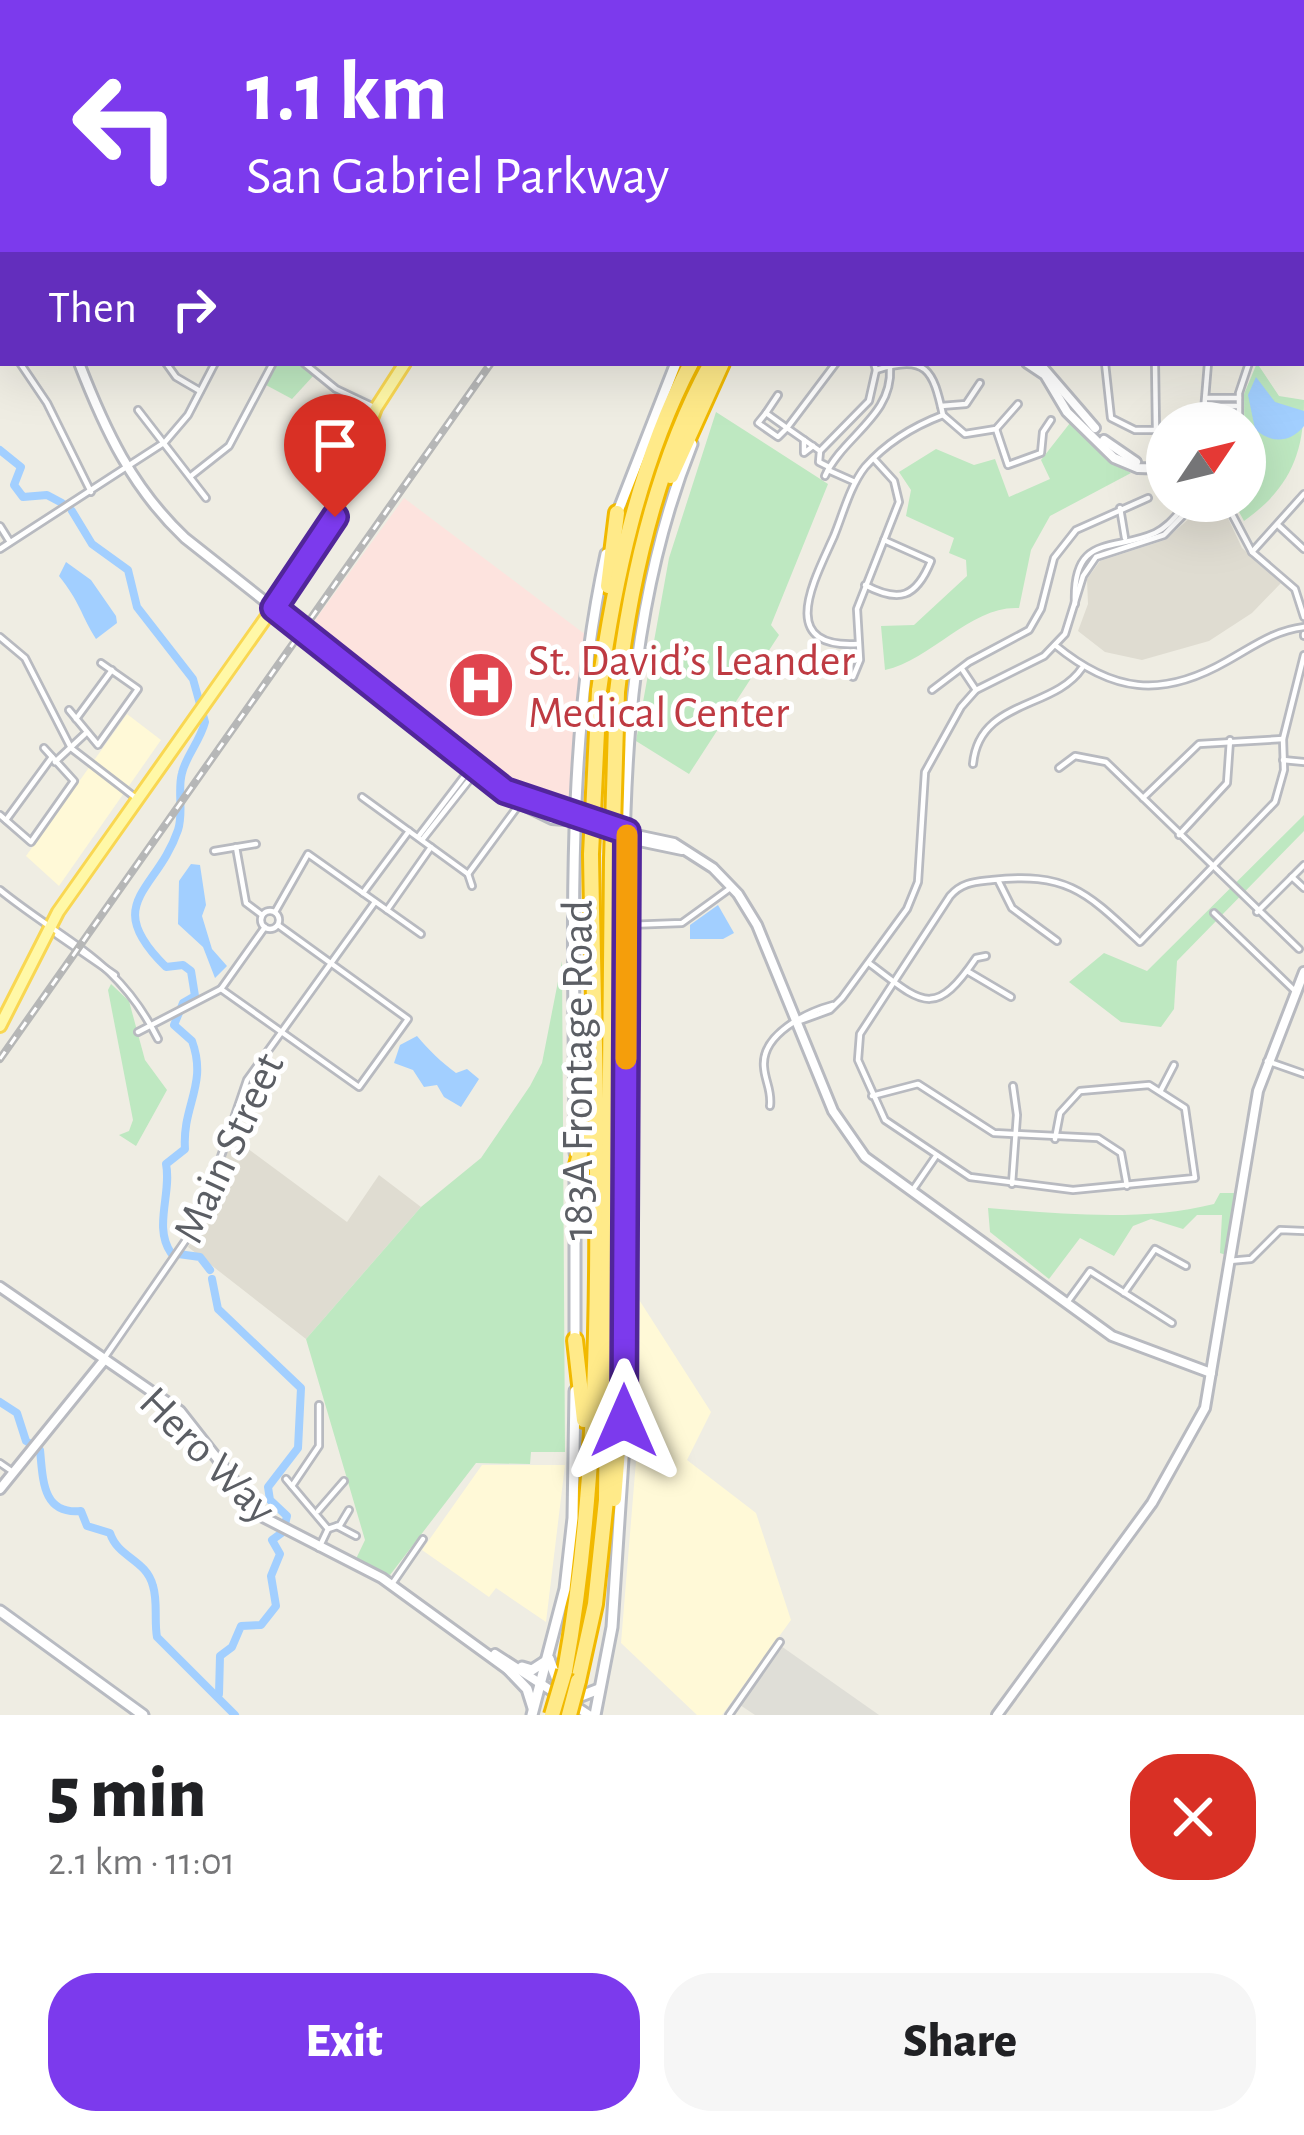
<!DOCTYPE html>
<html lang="en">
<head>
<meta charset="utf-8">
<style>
	:root { --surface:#fff; --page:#f6f6f6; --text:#202124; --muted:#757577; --accent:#7c3aed }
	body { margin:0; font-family:"Alegreya Sans",sans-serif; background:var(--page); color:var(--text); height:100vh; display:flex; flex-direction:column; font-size:45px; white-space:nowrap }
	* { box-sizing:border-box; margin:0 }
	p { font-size:39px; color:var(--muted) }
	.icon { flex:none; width:66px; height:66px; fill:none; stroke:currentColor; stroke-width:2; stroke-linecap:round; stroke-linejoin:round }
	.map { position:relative; height:1715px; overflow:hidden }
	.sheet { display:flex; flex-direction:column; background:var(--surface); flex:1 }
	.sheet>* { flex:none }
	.top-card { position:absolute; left:0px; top:0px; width:1305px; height:366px; box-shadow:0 12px 48px #0002; background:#7c3aed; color:#fff; overflow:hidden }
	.needle { width:78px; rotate:55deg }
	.tools { position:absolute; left:1146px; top:402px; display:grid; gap:24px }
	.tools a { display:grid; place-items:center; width:120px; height:120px; border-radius:50%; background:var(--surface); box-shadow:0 12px 48px #0002; font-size:60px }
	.pin { position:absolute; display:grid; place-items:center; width:102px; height:102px; color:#fff; margin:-123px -51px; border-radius:50% 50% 50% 0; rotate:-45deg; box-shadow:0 0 12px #0007 }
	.pin .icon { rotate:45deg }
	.me { position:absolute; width:132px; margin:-66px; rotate:0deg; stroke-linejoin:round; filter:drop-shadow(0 0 9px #0008) }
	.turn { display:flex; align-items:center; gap:42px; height:252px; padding:0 48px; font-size:54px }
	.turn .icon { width:156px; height:156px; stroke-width:2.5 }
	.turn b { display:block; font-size:84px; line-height:102px }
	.then { display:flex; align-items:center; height:114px; padding:0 48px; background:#0003; gap:24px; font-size:45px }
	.round { display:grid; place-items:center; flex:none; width:126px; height:126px; border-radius:48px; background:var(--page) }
	.head { display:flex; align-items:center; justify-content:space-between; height:204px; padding:0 48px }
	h1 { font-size:72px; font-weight:800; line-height:90px }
	.cta { display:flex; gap:24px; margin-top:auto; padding:24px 48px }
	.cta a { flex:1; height:138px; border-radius:48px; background:var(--accent); color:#fff; font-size:48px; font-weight:800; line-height:138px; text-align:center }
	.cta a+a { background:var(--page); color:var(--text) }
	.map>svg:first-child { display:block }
	.commercial { fill:#fff9d7 }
	.industrial { fill:#dfded7 }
	.education { fill:#dfdcd1 }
	.medical { fill:#fde3de }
	.green { fill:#bee8c1 }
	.water { fill:#a2cfff }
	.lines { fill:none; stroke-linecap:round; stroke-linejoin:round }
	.river { stroke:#a2cfff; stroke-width:8 }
	.minor-casing { stroke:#b8bac0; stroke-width:10 }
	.tertiary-casing { stroke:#b8bac0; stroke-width:14 }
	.secondary-casing { stroke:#b8bbc2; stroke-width:15 }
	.primary-casing { stroke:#f9d752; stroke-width:16 }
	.motorway-casing { stroke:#f1b900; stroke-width:20 }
	.minor { stroke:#fff; stroke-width:4.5 }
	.tertiary { stroke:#fff; stroke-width:8 }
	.secondary { stroke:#fff; stroke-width:9 }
	.primary { stroke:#fff8a7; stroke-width:10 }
	.motorway { stroke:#ffea89; stroke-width:14 }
	.rail-casing { stroke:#b6b7b7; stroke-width:8 }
	.rail { stroke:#fff; stroke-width:3; stroke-dasharray:9; stroke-linecap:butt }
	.motorway-bridge-casing { stroke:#f1b900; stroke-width:20; stroke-linecap:butt }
	.motorway-bridge { stroke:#ffea89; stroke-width:14 }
	.route-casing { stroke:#51269a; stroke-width:30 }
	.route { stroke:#7c3aed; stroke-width:21 }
	.slow { stroke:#f59e0b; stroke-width:21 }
	.labels { text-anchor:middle; stroke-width:10; stroke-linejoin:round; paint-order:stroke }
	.health-label { font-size:45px; fill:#be3a42; stroke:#fff; text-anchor:start }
	.street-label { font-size:45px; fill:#5b5e64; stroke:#fff }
</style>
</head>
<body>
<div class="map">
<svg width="1304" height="1715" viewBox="0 0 1304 1715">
	<rect width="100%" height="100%" fill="#efede3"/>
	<g class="commercial">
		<polygon points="127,714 161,740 59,886 26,856"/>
		<polygon points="636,1295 711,1412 687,1460 756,1513 791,1620 722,1715 697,1715 621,1643 636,1461"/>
		<polygon points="482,1465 565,1465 546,1622 496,1588 489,1597 422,1550"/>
	</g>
	<polygon class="industrial" points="781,1646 879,1715 755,1715 740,1705"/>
	<g class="education">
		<polygon points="1209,501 1226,514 1242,548 1281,583 1252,613 1209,641 1142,660 1105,652 1078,631 1088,604 1087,579 1100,561 1165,540"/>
		<polygon points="232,1137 347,1222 379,1175 421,1207 306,1339 188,1247 207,1213"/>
	</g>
	<polygon class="medical" points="404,498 586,635 570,809 525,797 497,779 310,627"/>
	<g class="green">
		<polygon points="278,363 299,363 314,375 292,399 266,385"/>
		<path d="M1257 363 1279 396 1304 400C1304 454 1290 488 1244 521L1233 501H1245L1244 394Z"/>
		<polygon points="716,412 828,484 771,625 779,635 689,774 636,741 669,558"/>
		<path d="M1070 423 1111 462 1131 473 1050 516 1031 550 1019 608C972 605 932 659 885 670L881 626 914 625 967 576 966 560 949 553 954 538 906 516 911 490 899 472 936 449 974 465 995 459 1009 497 1050 479 1041 460Z"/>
		<polygon points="1304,815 1304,831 1177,961 1174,1009 1161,1027 1121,1022 1069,982 1104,953 1147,971"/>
		<polygon points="562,961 565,1452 531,1452 530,1464 476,1463 390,1575 355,1561 365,1540 306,1339 421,1207 481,1158 530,1086 542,1063"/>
		<polygon points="111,984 129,1001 145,1060 167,1090 136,1146 119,1135 129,1131 133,1120 108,990"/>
		<path d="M1220 1193H1237L1226 1255 1220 1253 1222 1215H1197L1183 1229 1151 1219 1133 1226 1114 1256 1080 1238 1049 1279 990 1232 988 1208C1061 1214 1142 1222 1214 1204Z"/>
	</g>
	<g class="water">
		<path d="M1256 377 1275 402 1304 411V426C1290 443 1271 444 1255 429L1248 395Z"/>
		<path d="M66 562 91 580 116 616 117 623 96 639C81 615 80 602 59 576Z"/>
		<polygon points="191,864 200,865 206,905 202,916 212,949 227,966 215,978 203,947 178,924 179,881"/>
		<polygon points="718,905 734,933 723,939 690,939 690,925"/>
		<path d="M417 1036C429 1050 441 1062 456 1073L467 1069 479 1079 461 1107 444 1097 437 1085 424 1087 413 1070 394 1063 400 1045Z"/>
	</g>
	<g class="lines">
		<g class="river">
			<polyline points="0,450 21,467 14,485 23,497 47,495 62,503"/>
			<path d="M72 511 92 544 128 570 137 607 193 679 205 722C200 741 186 756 182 773 177 791 184 812 178 830 157 892 100 902 166 967L183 965 191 971 195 996 183 1003 174 1025 192 1041C208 1085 182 1105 185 1149L166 1164C172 1193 153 1227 171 1253L200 1257 210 1270"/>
			<polyline points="212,1279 218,1309 301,1388 298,1448 268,1487 270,1500 287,1516 283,1532 272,1540 280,1554 271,1576 276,1606 261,1625 241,1626 232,1647 220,1656 219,1694"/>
			<path d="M0 1402 17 1413 26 1441 40 1450C43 1479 42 1515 81 1511L87 1526 110 1533C118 1558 146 1559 153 1586 158 1602 154 1621 157 1637L235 1715"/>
		</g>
		<defs>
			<g id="minor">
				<polyline points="166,0 170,3"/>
				<polyline points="1133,0 1137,3"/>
				<polyline points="1239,0 1243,3"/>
				<polyline points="718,3 720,0"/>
				<polyline points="771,3 772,0"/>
				<polyline points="937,3 941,0"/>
				<polyline points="1302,45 1304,47"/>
				<polyline points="1302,145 1304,142"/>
				<polyline points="1302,242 1304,239"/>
				<polyline points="1302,295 1304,292"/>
				<polyline points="0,335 3,339"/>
				<polyline points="20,363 47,403 91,492"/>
				<polyline points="166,363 176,377 200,391"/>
				<polyline points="304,363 336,389 376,408"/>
				<path d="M874 363 876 370C927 354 933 370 943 415L965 434 996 429 1018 404"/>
				<polyline points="1105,363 1111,418 1135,430 1167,430"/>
				<polyline points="1155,363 1156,429"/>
				<polyline points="778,395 766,413 787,428"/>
				<polyline points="1208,398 1239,398"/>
				<polyline points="941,406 966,404 980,383"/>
				<polyline points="1206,406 1236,406"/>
				<polyline points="138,410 206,498"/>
				<polyline points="766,413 758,423 778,437 787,428"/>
				<polyline points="1203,423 1208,363"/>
				<polyline points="1239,423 1239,393 1249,363"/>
				<polyline points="996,429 1008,465 1041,453 1043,432 1051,420"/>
				<polyline points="804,440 804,453 813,446"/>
				<polyline points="821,450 869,401 876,370"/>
				<polyline points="829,467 819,462 820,451 787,428 836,363"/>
				<polyline points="828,470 855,482"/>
				<polyline points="191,476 229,446 273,363"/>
				<path d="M825 476C843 436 893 416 890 368"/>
				<polyline points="1225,501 1252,552 1295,589 1304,617"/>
				<polyline points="1120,508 1125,538"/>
				<polyline points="0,526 10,542"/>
				<polyline points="1279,526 1304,549"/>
				<polyline points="0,549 165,442 188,415 215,363"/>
				<polyline points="1252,552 1304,494"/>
				<path d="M865 585C899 603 916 598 931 561L884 540"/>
				<path d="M1075 604C1072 533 1113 552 1155 533 1170 526 1178 512 1190 501"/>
				<polyline points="1304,634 1304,636"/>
				<polyline points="0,637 25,658 71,748 136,798"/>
				<path d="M858 644C775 649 815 579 834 536 843 514 850 486 865 467 886 443 914 426 943 415"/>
				<path d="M1055 645C1112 692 1161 699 1227 661 1254 646 1273 631 1304 627"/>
				<polyline points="962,669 976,690"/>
				<polyline points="853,677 860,660 857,609 899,502 894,481 874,459"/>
				<polyline points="932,690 969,662 1029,630 1041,609 1054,558 1076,530 1148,498"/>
				<polyline points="69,710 98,745 138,689 101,663"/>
				<polyline points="76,719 112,670"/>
				<polyline points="1283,760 1304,762"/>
				<polyline points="55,762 85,734"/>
				<path d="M973 764C979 699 1054 710 1082 668"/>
				<polyline points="1059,768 1075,756 1106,762 1299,949"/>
				<polyline points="362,797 468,874 472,886"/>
				<polyline points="1143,798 1199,744 1283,739"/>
				<polyline points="0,815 31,842 74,781 44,748"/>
				<polyline points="6,820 52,757"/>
				<polyline points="1179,835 1227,783 1230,740"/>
				<polyline points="418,837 469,770"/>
				<polyline points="422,840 474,774"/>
				<polyline points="236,847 246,903 262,915"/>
				<polyline points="214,851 256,844"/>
				<polyline points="468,874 518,806"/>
				<polyline points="1292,877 1304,888"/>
				<polyline points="998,880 1012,908 1057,941"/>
				<path d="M0 890C67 944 117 958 158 1039"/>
				<polyline points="363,893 409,831"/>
				<polyline points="387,910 431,847"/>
				<circle cx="270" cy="920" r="9"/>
				<polyline points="275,912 308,854 421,934"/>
				<polyline points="1257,912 1304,865"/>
				<polyline points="1214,913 1296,992"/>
				<polyline points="627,925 682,923 729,889"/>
				<polyline points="57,935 115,975"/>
				<path d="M869 963C922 1003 934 1020 976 958L986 956"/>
				<polyline points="967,971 1011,997"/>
				<polyline points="221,989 359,1087 408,1019 278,925"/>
				<polyline points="797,1022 830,1010 842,998 907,909 918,882 925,772 961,707 976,690 1044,656 1065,634 1083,576 1096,557 1164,535 1197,501"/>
				<polyline points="138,1032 221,989 265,927"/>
				<polyline points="1267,1061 1304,1074"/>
				<polyline points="1161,1090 1174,1065"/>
				<polyline points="872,1096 918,1084 994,1133 1098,1138 1121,1153 1127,1186"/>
				<path d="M770 1106C772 1090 765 1082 764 1067 761 1034 807 1012 833 1005"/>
				<path d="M1055 1139 1060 1113 1080 1091 1149 1085 1185 1108 1195 1178 1073 1190 970 1177 885 1120 858 1060 860 1034 950 896C962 882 975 882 992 880 1068 872 1086 892 1140 942L1275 802 1284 770 1283 739 1304 655"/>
				<polyline points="1012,1184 1017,1115 1013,1086"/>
				<polyline points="912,1191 936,1156"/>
				<polyline points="1229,1261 1251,1259 1280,1230 1304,1231"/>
				<polyline points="1124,1293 1155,1249 1186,1266"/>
				<polyline points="1066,1304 1090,1271 1172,1323"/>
				<polyline points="105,1357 199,1221 247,1080 375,902"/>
				<polyline points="0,1463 13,1472"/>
				<polyline points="286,1479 328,1529 319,1548"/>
				<polyline points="292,1486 319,1446 319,1405"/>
				<polyline points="318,1511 344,1481"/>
				<polyline points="337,1526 356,1536"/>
				<polyline points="328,1529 340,1525 349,1510"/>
				<polyline points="392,1584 423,1539"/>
				<polyline points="729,1715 780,1642"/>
			</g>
			<g id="tertiary">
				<polyline points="0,151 3,159"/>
				<path d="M79 363C105 430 132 488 185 538L505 791 639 841 682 850"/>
				<polyline points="1027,363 1045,375 1067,412 1114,458 1138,468 1167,469"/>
				<polyline points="1039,363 1095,428"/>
				<polyline points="1104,440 1136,462"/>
				<polyline points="367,687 486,783"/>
				<polyline points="503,795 552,819 577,821"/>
				<polyline points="627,833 674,843 713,868 738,894 757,925 833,1111 865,1157 1112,1336 1211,1373"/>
				<polyline points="0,1287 180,1411 263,1517 382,1578 510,1671"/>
				<polyline points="0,1489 105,1359"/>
				<polyline points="495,1654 589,1715"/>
				<polyline points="997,1715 1152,1503 1205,1408 1258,1091 1304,972"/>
			</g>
			<g id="secondary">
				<polyline points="617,514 676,363"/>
				<path d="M625 1127C626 899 605 661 692 444"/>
				<path d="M575 1153C575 954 563 749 606 554"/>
				<polyline points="575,1345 575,1169"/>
				<polyline points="624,1379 625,1174"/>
				<polyline points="0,1611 143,1715"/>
				<polyline points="549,1659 556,1677 581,1696 599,1689"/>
				<polyline points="522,1667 532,1670 549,1659"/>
				<polyline points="508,1669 527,1689 533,1708"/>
				<polyline points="532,1715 565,1589 573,1518 575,1391"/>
				<polyline points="595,1715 612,1627 624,1444"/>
			</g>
			<polyline id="primary" points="0,1026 58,912 330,527 376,408 405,363"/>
			<g id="motorway">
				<polyline points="979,3 984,0"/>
				<polyline points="998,3 1003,0"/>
				<polyline points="1033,3 1037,0"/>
				<polyline points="1048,3 1053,0"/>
				<polyline points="671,476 722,363"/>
				<polyline points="608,586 617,513"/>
				<path d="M599 691C614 580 639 463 691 363"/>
				<path d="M617 692C630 579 656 464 711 363"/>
				<polyline points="618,1113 625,1179"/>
				<polyline points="575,1173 585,1134"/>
				<polyline points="575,1340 584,1420"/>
				<polyline points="614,1499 624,1377"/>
				<path d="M565 1671C612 1411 595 1119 591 854"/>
				<polyline points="578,1681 595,1604 606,1500 612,859"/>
			</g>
		</defs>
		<use href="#minor" class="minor-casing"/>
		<use href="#tertiary" class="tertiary-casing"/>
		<use href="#secondary" class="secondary-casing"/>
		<use href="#primary" class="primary-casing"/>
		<use href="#motorway" class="motorway-casing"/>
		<use href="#minor" class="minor"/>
		<use href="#tertiary" class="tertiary"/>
		<use href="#secondary" class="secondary"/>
		<use href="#primary" class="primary"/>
		<use href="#motorway" class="motorway"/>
		<defs>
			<g id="rail">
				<polyline points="635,0 635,3"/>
				<polyline points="0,1059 491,363"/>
			</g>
		</defs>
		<use href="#rail" class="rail-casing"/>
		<use href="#rail" class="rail"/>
		<defs>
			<g id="motorway-bridge">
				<polyline points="591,854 599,691"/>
				<polyline points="612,859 617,692"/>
				<polyline points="552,1715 565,1671"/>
				<polyline points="569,1715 578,1681"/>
			</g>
		</defs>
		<use href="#motorway-bridge" class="motorway-bridge-casing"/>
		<use href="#motorway-bridge" class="motorway-bridge"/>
	</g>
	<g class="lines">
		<defs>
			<polyline id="route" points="335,517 274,608 505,791 627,832 624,1421"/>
		</defs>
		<use href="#route" class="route-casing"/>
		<use href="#route" class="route"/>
		<polyline class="slow" points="626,1059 627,835"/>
	</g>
	<defs>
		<symbol id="hospital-disc" viewBox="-11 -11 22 22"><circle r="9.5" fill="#e0444e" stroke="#fff"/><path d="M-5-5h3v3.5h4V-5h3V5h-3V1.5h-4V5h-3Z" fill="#fff"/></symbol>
	</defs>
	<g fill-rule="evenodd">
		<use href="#hospital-disc" x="443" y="647" width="76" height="76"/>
	</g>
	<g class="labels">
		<g class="health-label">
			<text x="528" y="675">St. David’s Leander<tspan x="528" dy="52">Medical Center</tspan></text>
		</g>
		<g class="street-label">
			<text transform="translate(576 1070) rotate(-90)" y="16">183A Frontage Road</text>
			<text transform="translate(227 1147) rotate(-65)" y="16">Main Street</text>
			<text transform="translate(209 1454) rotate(45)" y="16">Hero Way</text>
		</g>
	</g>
</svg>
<div class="tools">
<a><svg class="needle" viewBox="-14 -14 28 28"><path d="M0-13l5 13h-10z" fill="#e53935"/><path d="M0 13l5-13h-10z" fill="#757577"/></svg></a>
</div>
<div class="pin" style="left:335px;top:517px;background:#d93025"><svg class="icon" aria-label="arrive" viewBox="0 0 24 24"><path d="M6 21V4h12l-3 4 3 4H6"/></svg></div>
<svg class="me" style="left:624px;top:1421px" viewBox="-20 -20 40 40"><path d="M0-17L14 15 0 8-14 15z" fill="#7c3aed" stroke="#fff" stroke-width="4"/></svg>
<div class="top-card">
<div class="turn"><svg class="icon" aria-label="left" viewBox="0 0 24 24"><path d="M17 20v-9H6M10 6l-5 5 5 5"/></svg><div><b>1.1 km</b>San Gabriel Parkway</div></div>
<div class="then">Then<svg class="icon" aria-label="right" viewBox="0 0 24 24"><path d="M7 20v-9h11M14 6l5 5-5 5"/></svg></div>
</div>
</div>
<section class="sheet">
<div class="head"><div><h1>5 min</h1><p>2.1 km · 11:01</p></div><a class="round" style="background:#d93025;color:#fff"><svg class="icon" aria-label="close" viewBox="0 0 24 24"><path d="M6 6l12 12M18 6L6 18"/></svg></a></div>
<div class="cta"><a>Exit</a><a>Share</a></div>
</section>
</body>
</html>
